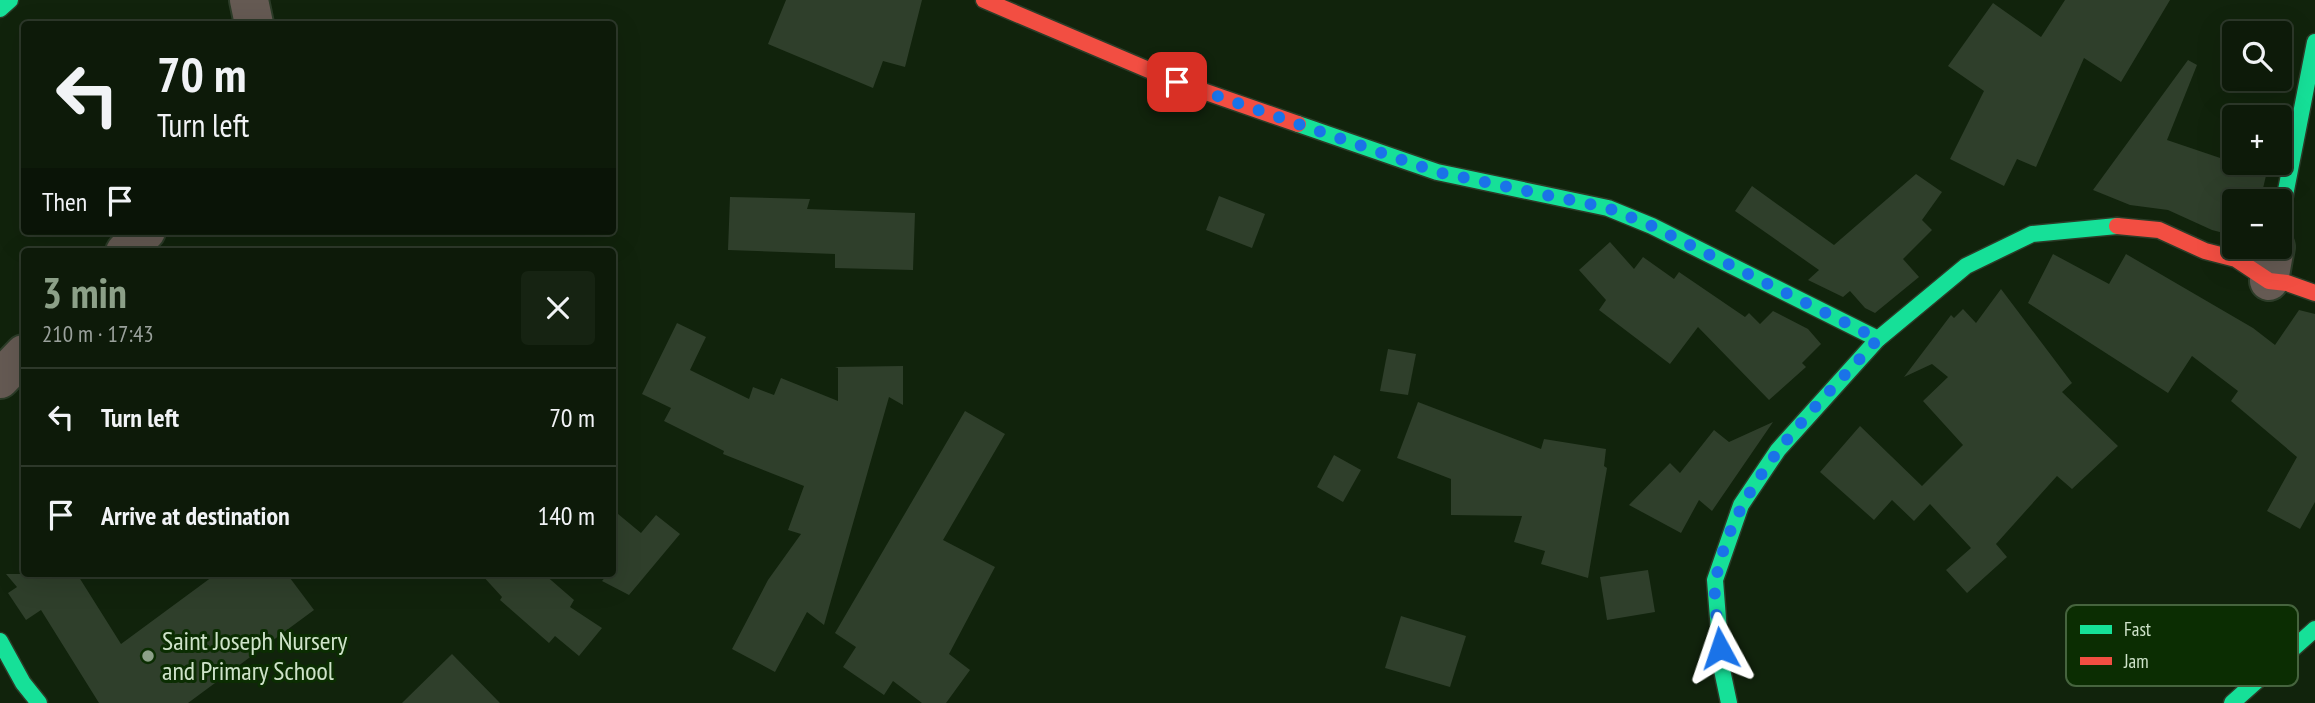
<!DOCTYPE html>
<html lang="en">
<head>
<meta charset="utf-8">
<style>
	:root { --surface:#0d1a09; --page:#162312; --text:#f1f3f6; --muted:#9aa19c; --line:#2d382a; --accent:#8ca088 }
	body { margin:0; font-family:"PT Sans Narrow",sans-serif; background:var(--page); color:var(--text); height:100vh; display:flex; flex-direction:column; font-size:26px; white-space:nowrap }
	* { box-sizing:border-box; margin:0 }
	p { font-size:23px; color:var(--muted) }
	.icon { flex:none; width:38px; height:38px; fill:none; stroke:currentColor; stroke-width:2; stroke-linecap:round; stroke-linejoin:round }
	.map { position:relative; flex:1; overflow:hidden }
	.details { position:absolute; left:21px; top:248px; width:595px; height:329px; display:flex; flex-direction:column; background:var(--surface); border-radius:7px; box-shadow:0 7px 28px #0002,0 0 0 2px var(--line) }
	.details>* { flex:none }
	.top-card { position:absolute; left:21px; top:21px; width:595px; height:214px; border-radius:7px; box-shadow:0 7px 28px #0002,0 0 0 2px var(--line); background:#0d1a09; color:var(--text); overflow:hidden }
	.tools { position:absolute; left:2222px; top:21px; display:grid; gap:14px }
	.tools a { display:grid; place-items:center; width:70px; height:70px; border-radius:7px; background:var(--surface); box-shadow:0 7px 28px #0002,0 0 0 2px var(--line); font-size:35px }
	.pin { position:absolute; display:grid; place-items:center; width:60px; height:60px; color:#fff; margin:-30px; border-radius:14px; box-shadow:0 4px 10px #0006 }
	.me { position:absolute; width:77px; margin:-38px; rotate:355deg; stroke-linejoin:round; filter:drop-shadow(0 0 5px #0008) }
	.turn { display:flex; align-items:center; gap:24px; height:147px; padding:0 21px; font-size:32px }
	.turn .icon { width:91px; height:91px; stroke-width:2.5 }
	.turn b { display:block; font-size:49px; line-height:60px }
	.then { display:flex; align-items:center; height:66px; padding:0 21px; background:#0003; gap:14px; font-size:26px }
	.round { display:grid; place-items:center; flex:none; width:74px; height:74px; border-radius:7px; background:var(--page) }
	.overview { display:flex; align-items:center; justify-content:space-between; height:119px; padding:0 21px }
	h1 { font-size:42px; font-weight:600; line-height:52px; color:var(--accent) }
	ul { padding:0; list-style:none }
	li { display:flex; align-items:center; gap:21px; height:98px; padding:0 21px; border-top:2px solid var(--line) }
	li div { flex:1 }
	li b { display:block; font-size:26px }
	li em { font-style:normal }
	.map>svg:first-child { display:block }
	.building { fill:#2f3f2b }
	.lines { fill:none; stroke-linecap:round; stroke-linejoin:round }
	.street-casing { stroke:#2c3c28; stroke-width:42 }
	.fast-casing { stroke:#2c3c28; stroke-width:19 }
	.jam-casing { stroke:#2c3c28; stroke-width:19 }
	.street { stroke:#655a53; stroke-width:38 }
	.fast { stroke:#16e098; stroke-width:16 }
	.jam { stroke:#f24e42; stroke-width:16 }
	.route { stroke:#1a73e8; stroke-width:12; stroke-dasharray:0 21.6 }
	.poi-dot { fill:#8ca088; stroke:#0b2d02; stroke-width:2.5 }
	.labels { text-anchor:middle; stroke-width:6; stroke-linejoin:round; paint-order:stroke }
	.poi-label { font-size:26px; fill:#cfe3ca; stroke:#0b2d02; text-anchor:start }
	.key { fill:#0b2d02; stroke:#46643e; stroke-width:2 }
	.key-label { font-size:19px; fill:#cfe3ca }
</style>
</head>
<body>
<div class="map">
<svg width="2315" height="703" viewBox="0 0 2315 703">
	<rect width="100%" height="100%" fill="#11230c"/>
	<g class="building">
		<polygon points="786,0 922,0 905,67 883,61 873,88 768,44"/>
		<polygon points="2065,0 2170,0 2121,82 2084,58 2036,167 2017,159 2004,186 1950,159 1984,91 1948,66 1993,3 2041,37"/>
		<polygon points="2188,60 2197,65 2167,140 2235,163 2269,163 2260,201 2235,201 2235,236 2212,230 2168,210 2130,205 2093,190"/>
		<polygon points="1916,174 1942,192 1922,220 1932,230 1903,259 1919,277 1875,313 1865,308 1850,291 1843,297 1808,280 1819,270 1735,211 1752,186 1834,245"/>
		<polygon points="1219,196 1265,214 1252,248 1206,230"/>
		<polygon points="730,197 810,199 807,209 915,213 913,270 835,268 835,254 728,250"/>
		<polygon points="1610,242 1634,269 1643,257 1674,279 1679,272 1745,317 1749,313 1760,324 1773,311 1808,329 1821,344 1802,363 1806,367 1769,400 1698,327 1670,364 1599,310 1606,300 1579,270"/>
		<polygon points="2053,254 2109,284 2126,254 2253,328 2275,345 2299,310 2315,314 2315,502 2300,529 2267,511 2297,457 2231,401 2238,391 2192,356 2168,393 2028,303"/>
		<polygon points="2001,289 2072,383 2062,392 2118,446 2072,489 2057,476 1996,544 2007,557 1967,593 1946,570 1971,548 1930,504 1914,521 1892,500 1874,520 1820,472 1860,426 1922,486 1963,445 1923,401 1948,377 1932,364 1904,377 1951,315 1954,318 1963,309 1976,323"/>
		<polygon points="677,323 706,337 690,370 749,399 753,387 774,395 781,378 838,401 838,368 835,367 903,366 903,405 889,397 824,625 807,612 775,672 732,649 768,580 801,534 788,530 804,486 723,454 724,451 664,421 671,408 642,394"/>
		<polygon points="1388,349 1416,354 1408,395 1380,391"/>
		<polygon points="1418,402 1541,449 1544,439 1606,449 1604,466 1607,468 1588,578 1541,564 1545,551 1514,542 1522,516 1451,515 1451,479 1397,458"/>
		<polygon points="965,411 1005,434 943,540 995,567 949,654 970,670 946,703 922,703 893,681 884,695 843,667 856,647 835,633"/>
		<polygon points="1773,422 1712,511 1699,500 1681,533 1629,505 1670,463 1680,473 1714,430 1729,442"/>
		<polygon points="1334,455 1361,470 1343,502 1317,487"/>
		<polygon points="612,509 641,533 656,515 680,534 629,595 602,581 608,574 612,574"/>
		<polygon points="1648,570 1655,612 1607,620 1600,577"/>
		<polygon points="6,574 77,574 121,644 216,574 287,574 314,610 188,703 99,703 41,610 26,620 8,593 17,587"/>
		<polygon points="481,574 544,574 574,600 570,607 602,628 579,656 555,636 549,643 500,600 502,597"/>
		<polygon points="1401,616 1466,636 1450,687 1385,668"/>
		<polygon points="452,654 500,703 402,703"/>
	</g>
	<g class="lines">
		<defs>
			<g id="street">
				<polyline points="249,0 254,24"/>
				<polyline points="125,252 146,231"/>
				<polyline points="2269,281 2275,247"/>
				<polyline points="0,379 24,354"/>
			</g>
			<g id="fast">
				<polyline points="0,9 10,0"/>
				<polyline points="1298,124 1437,172 1608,208 1652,226 1878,339"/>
				<polyline points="2280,221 2315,42"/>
				<polyline points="0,641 23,683 39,703"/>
				<polyline points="1729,703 1722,670 1715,580 1741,505 1778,450 1878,339 1966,266 2032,234 2117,226"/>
				<polyline points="2232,703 2315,629"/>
			</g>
			<g id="jam">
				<polyline points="984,0 1177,82 1298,124"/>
				<polyline points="2117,226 2159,230 2205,251 2236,259 2269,281 2287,283 2315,293"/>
			</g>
		</defs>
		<use href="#street" class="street-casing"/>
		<use href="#fast" class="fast-casing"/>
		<use href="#jam" class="jam-casing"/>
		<use href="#street" class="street"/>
		<use href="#fast" class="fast"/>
		<use href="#jam" class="jam"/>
	</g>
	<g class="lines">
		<path class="route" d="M1177 82 1437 172 1608 208 1652 226 1878 339C1814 410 1735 480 1716 579 1712 599 1719 627 1720 648"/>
	</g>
	<circle class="poi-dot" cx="148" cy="656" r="7"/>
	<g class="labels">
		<g class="poi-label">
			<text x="162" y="650">Saint Joseph Nursery<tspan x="162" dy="30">and Primary School</tspan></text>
		</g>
	</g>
	<rect x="2066" y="605" width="232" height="81" rx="10" class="key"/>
	<rect x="2080" y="625" width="32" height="9" fill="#16e098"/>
	<rect x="2080" y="657" width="32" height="8" fill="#f24e42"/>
	<g class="key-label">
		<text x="2124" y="636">Fast</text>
		<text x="2124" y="668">Jam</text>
	</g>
</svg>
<div class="tools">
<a><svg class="icon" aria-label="search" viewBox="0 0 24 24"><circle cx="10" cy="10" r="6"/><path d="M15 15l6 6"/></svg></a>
<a>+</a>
<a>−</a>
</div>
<div class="pin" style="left:1177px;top:82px;background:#d93025"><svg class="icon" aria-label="arrive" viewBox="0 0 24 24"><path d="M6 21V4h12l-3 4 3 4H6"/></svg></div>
<svg class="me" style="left:1720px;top:648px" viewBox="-20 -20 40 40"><path d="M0-17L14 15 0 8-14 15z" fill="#1a73e8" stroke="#fff" stroke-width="4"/></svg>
<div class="top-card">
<div class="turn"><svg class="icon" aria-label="left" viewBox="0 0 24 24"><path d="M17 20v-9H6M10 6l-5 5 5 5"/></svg><div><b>70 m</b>Turn left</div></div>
<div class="then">Then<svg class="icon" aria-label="arrive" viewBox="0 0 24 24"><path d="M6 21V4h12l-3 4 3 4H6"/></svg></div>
</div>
<section class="details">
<div class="overview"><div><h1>3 min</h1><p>210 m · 17:43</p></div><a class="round"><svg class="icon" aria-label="close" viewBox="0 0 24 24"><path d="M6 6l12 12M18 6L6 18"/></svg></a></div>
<ul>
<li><svg class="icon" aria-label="left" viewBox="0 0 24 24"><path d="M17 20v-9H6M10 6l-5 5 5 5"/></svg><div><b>Turn left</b></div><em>70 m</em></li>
<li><svg class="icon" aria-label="arrive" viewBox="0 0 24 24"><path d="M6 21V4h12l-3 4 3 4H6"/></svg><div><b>Arrive at destination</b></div><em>140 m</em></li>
</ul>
</section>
</div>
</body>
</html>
